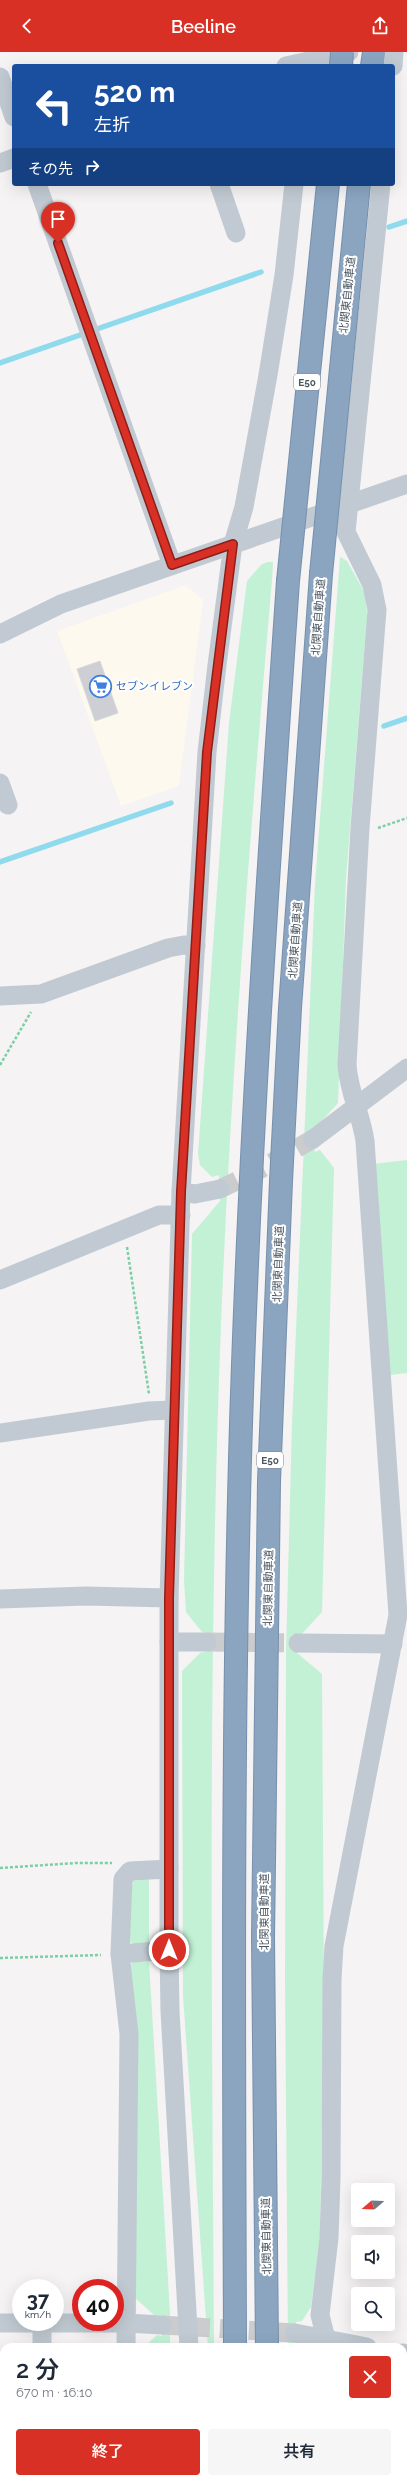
<!DOCTYPE html>
<html lang="ja">
<head>
<meta charset="utf-8">
<style>
	:root { --surface:#fff; --page:#f6f6f7; --text:#1f2937; --muted:#747a83; --accent:#d93025 }
	body { margin:0; font-family:Raleway,"Noto Sans JP",sans-serif; background:var(--page); color:var(--text); height:100vh; display:flex; flex-direction:column; font-size:15px; white-space:nowrap }
	* { box-sizing:border-box; margin:0 }
	p { font-size:13px; color:var(--muted) }
	.icon { flex:none; width:22px; height:22px; fill:none; stroke:currentColor; stroke-width:2; stroke-linecap:round; stroke-linejoin:round }
	.map { position:relative; flex:1; overflow:hidden }
	.details { position:absolute; left:0px; top:2291px; width:407px; height:140px; display:flex; flex-direction:column; background:var(--surface); border-radius:12px 12px 0 0; box-shadow:0 4px 16px #0002 }
	.details>* { flex:none }
	.top-card { position:absolute; left:12px; top:12px; width:383px; height:122px; border-radius:4px; box-shadow:0 4px 16px #0002; background:#1a4fa0; color:#fff; overflow:hidden }
	.needle { width:26px; rotate:251deg }
	.tools { position:absolute; left:351px; top:2131px; display:grid; gap:8px }
	.tools a { display:grid; place-items:center; width:44px; height:44px; border-radius:4px; background:var(--surface); box-shadow:0 4px 16px #0002; font-size:20px }
	.speed { position:absolute; left:12px; top:2227px; display:flex; gap:8px; font-size:20px; font-weight:700; text-align:center }
	.speed>* { display:grid; place-content:center; width:52px; height:52px; border-radius:50%; background:var(--surface); box-shadow:0 4px 16px #0002; line-height:1 }
	.speed small { font-size:10px; font-weight:400 }
	.speed .limit { border:6px solid #d22; background:#fff; color:#111 }
	.pin { position:absolute; display:grid; place-items:center; width:34px; height:34px; color:#fff; margin:-41px -17px; border-radius:50% 50% 50% 0; rotate:-45deg; box-shadow:0 0 4px #0007 }
	.pin .icon { rotate:45deg }
	.me { position:absolute; width:44px; margin:-22px; rotate:0deg; stroke-linejoin:round; filter:drop-shadow(0 0 3px #0008) }
	.turn { display:flex; align-items:center; gap:14px; height:84px; padding:0 16px; font-size:18px }
	.turn .icon { width:52px; height:52px; stroke-width:2.5 }
	.turn b { display:block; font-size:28px; line-height:34px }
	.then { display:flex; align-items:center; height:38px; padding:0 16px; background:#0003; gap:8px; font-size:15px }
	.round { display:grid; place-items:center; flex:none; width:42px; height:42px; border-radius:4px; background:var(--page) }
	.overview { display:flex; align-items:center; justify-content:space-between; height:68px; padding:0 16px }
	h1 { font-size:24px; font-weight:600; line-height:30px }
	.button { display:flex; gap:8px; margin-top:auto; padding:8px 16px }
	.button a { flex:1; height:46px; border-radius:4px; background:var(--accent); color:#fff; font-size:16px; font-weight:600; line-height:46px; text-align:center }
	.button a+a { background:var(--page); color:var(--text) }
	header { display:flex; justify-content:space-between; align-items:center; height:52px; padding:0 16px; background:var(--accent); color:#fff; font-size:18px; font-weight:600 }
	.map>svg:first-child { display:block }
	.commercial { fill:#fdf9ef }
	.green { fill:#c3f1d5 }
	.lines { fill:none; stroke-linecap:round; stroke-linejoin:round }
	.stream { stroke:#90daee; stroke-width:5.5 }
	.building { fill:#cdcfd5; stroke:#d7d9de }
	.minor-tunnel { stroke:#caccce; stroke-width:19; stroke-dasharray:19 10; stroke-linecap:butt }
	.highway-casing { stroke:#7690ad; stroke-width:24 }
	.path { stroke:#7ad0a6; stroke-width:2.5; stroke-dasharray:3 2; stroke-linecap:butt }
	.minor { stroke:#c1cad2; stroke-width:19 }
	.highway { stroke:#8ba5c1; stroke-width:22 }
	.highway-bridge-casing { stroke:#7690ad; stroke-width:24; stroke-linecap:butt }
	.highway-bridge { stroke:#8ba5c1; stroke-width:22 }
	.route-casing { stroke:#8d1f18; stroke-width:10 }
	.route { stroke:#d93025; stroke-width:7 }
	.labels { text-anchor:middle; stroke-width:4; stroke-linejoin:round; paint-order:stroke }
	.shield { fill:#fff; stroke:#808990; stroke-width:1 }
	.shield-label { font-size:10px; font-weight:bold; fill:#4a5661 }
	.street-label { font-size:11px; fill:#4a5661; stroke:#fff }
	.shop-label { font-size:11px; fill:#366cbe; stroke:#fff; text-anchor:start }
</style>
</head>
<body>
<header><svg class="icon" aria-label="back" viewBox="0 0 24 24"><path d="M15 5l-7 7 7 7"/></svg>Beeline<svg class="icon" aria-label="share" viewBox="0 0 24 24"><path d="M12 15V3M7 8l5-5 5 5M5 13v7h14v-7"/></svg></header>
<div class="map">
<svg width="407" height="2431" viewBox="0 0 407 2431">
	<rect width="100%" height="100%" fill="#f5f3f3"/>
	<polygon class="commercial" points="186,533 203,548 179,734 121,754 57,579"/>
	<g class="green">
		<polygon points="340,505 347,509 366,543 367,565 346,827 338,1051 318,1073 311,1076 315,1100 320,1098 334,1116 322,1560 299,1585 297,1601 322,1622 324,1942 320,2184 311,2255 302,2269 296,2270 295,2291 302,2295 288,2295 285,1928 286,1599 292,1372 315,832"/>
		<path d="M267 510H273L272 528C249 794 228 1060 219 1326 208 1649 212 1972 214 2295H208L183 1944 182 1619 200 1601 208 1599 207 1581 202 1580 186 1560 184 1528 192 1182 220 1149 219 1123 212 1125 200 1113 198 1102 229 671 247 529 261 513Z"/>
		<polygon points="407,1108 407,1321 390,1323 373,1112"/>
		<polygon points="149,1825 149,1890 136,1893 128,1889 132,1833 135,1827"/>
		<polygon points="149,1909 170,2261 170,2295 144,2295 157,2283 162,2284 161,2263 154,2263 133,2244 127,1916 133,1910"/>
		<rect x="135" y="2427" width="38" height="4"/>
		<rect x="288" y="2427" width="32" height="4"/>
	</g>
	<g class="lines">
		<g class="stream">
			<polyline points="389,175 407,169"/>
			<polyline points="97,277 261,220"/>
			<polyline points="0,311 83,282"/>
			<polyline points="384,674 407,666"/>
			<polyline points="0,810 171,751"/>
		</g>
	</g>
	<polygon class="building" points="100,609 118,661 95,669 77,617"/>
	<g class="lines">
		<g class="minor-tunnel">
			<polyline points="220,1137 259,1118 313,1087"/>
			<polyline points="207,1590 298,1591"/>
			<polyline points="162,2273 295,2281"/>
		</g>
		<defs>
			<g id="highway">
				<polyline points="372,14 374,0"/>
				<path d="M235 2295C234 1999 232 1703 240 1407 248 1114 268 821 288 529"/>
				<polyline points="267,2295 263,1886 269,1429 281,1129 290,956 321,522"/>
				<polyline points="236,2427 236,2431"/>
				<polyline points="267,2427 267,2431"/>
			</g>
		</defs>
		<use href="#highway" class="highway-casing"/>
		<g class="path">
			<polyline points="378,776 407,766"/>
			<polyline points="0,1013 31,960"/>
			<polyline points="127,1195 149,1342"/>
			<polyline points="0,1816 76,1811 112,1811"/>
			<polyline points="0,1906 101,1903"/>
		</g>
		<g class="minor">
			<polyline points="286,14 349,0"/>
			<polyline points="393,14 394,0"/>
			<polyline points="0,25 14,65"/>
			<polyline points="0,111 14,106"/>
			<polyline points="37,132 172,513"/>
			<polyline points="219,132 236,181"/>
			<polyline points="0,582 61,552 407,432"/>
			<polyline points="0,731 8,753"/>
			<polyline points="0,944 41,942 168,896 184,893 196,894"/>
			<polyline points="313,1087 407,1016"/>
			<polyline points="181,1140 195,1142 220,1137"/>
			<polyline points="0,1228 159,1163 181,1163"/>
			<polyline points="0,1381 149,1359 173,1358"/>
			<polyline points="0,1547 86,1544 169,1546"/>
			<polyline points="169,1590 207,1590"/>
			<polyline points="298,1591 393,1592"/>
			<polyline points="120,1902 169,1898"/>
			<polyline points="0,2271 126,2271 162,2273"/>
			<polyline points="295,2281 367,2295"/>
			<polyline points="42,2295 42,2271"/>
			<polyline points="126,2295 129,1982 120,1902 123,1827 130,1819 169,1817"/>
			<polyline points="189,2295 170,1959 169,1898 169,1546 181,1140 207,700 217,613 233,492 244,455 268,323 284,223 294,132"/>
			<path d="M328 2295 320 2263 329 2186 331 2126 332 1927 334 1894 398 1563 365 1089C361 1061 349 1042 347 1013L360 776 377 558 372 533 346 480 381 132"/>
			<polyline points="403,2301 407,2302"/>
			<polyline points="0,2329 4,2329"/>
			<polyline points="127,2427 127,2431"/>
			<polyline points="192,2427 192,2431"/>
			<polyline points="329,2431 329,2427"/>
		</g>
		<use href="#highway" class="highway"/>
		<defs>
			<g id="highway-bridge">
				<polyline points="341,14 342,0"/>
				<polyline points="321,522 359,132"/>
				<polyline points="288,529 328,132"/>
			</g>
		</defs>
		<use href="#highway-bridge" class="highway-bridge-casing"/>
		<use href="#highway-bridge" class="highway-bridge"/>
	</g>
	<g class="lines">
		<defs>
			<polyline id="route" points="58,191 172,513 233,492 207,700 181,1140 169,1546 169,1898"/>
		</defs>
		<use href="#route" class="route-casing"/>
		<use href="#route" class="route"/>
	</g>
	<defs>
		<symbol id="supermarket-ring" viewBox="-11 -11 22 22"><circle r="9.5" fill="#fff" stroke="#3f7fe0" stroke-width="1.5"/><path d="M-6-5.5h2.5l.6 2H6L4.5 2H-2.5L-4.4-4H-6ZM-1.5 3.2a1.3 1.3 0 1 0 .1 0ZM3 3.2a1.3 1.3 0 1 0 .1 0Z" fill="#3f7fe0"/></symbol>
	</defs>
	<g fill-rule="evenodd">
		<use href="#supermarket-ring" x="88" y="622" width="25" height="25"/>
	</g>
	<g class="labels">
		<g class="shield">
			<rect x="294" y="322" width="26" height="16" rx="3"/>
			<rect x="257" y="1400" width="26" height="16" rx="3"/>
		</g>
		<g class="shield-label">
			<text x="307" y="334">E50</text>
			<text x="270" y="1412">E50</text>
		</g>
		<g class="street-label">
			<text transform="translate(347 243) rotate(-84)" y="4">北関東自動車道</text>
			<text transform="translate(318 565) rotate(-86)" y="4">北関東自動車道</text>
			<text transform="translate(295 888) rotate(-86)" y="4">北関東自動車道</text>
			<text transform="translate(278 1212) rotate(-88)" y="4">北関東自動車道</text>
			<text transform="translate(268 1536) rotate(-89)" y="4">北関東自動車道</text>
			<text transform="translate(264 1860) rotate(-90)" y="4">北関東自動車道</text>
			<text transform="translate(266 2184) rotate(-91)" y="4">北関東自動車道</text>
		</g>
		<g class="shop-label">
			<text x="116" y="638">セブンイレブン</text>
		</g>
	</g>
</svg>
<div class="tools">
<a><svg class="needle" viewBox="-14 -14 28 28"><path d="M0-13l5 13h-10z" fill="#e53935"/><path d="M0 13l5-13h-10z" fill="#747a83"/></svg></a>
<a><svg class="icon" aria-label="sound" viewBox="0 0 24 24"><path d="M4 9h4l5-4v14l-5-4H4zM17 9q2 3 0 6"/></svg></a>
<a><svg class="icon" aria-label="search" viewBox="0 0 24 24"><circle cx="10" cy="10" r="6"/><path d="M15 15l6 6"/></svg></a>
</div>
<div class="speed"><div>37<small>km/h</small></div><div class="limit">40</div></div>
<div class="pin" style="left:58px;top:191px;background:#d93025"><svg class="icon" aria-label="arrive" viewBox="0 0 24 24"><path d="M6 21V4h12l-3 4 3 4H6"/></svg></div>
<svg class="me" style="left:169px;top:1898px" viewBox="-20 -20 40 40"><circle r="17" fill="#d93025" stroke="#fff" stroke-width="3"/><path d="M0-11L8 9 0 5-8 9z" fill="#fff"/></svg>
<div class="top-card">
<div class="turn"><svg class="icon" aria-label="left" viewBox="0 0 24 24"><path d="M17 20v-9H6M10 6l-5 5 5 5"/></svg><div><b>520 m</b>左折</div></div>
<div class="then">その先<svg class="icon" aria-label="right" viewBox="0 0 24 24"><path d="M7 20v-9h11M14 6l5 5-5 5"/></svg></div>
</div>
<section class="details">
<div class="overview"><div><h1>2 分</h1><p>670 m · 16:10</p></div><a class="round" style="background:#d93025;color:#fff"><svg class="icon" aria-label="close" viewBox="0 0 24 24"><path d="M6 6l12 12M18 6L6 18"/></svg></a></div>
<div class="button"><a>終了</a><a>共有</a></div>
</section>
</div>
</body>
</html>
